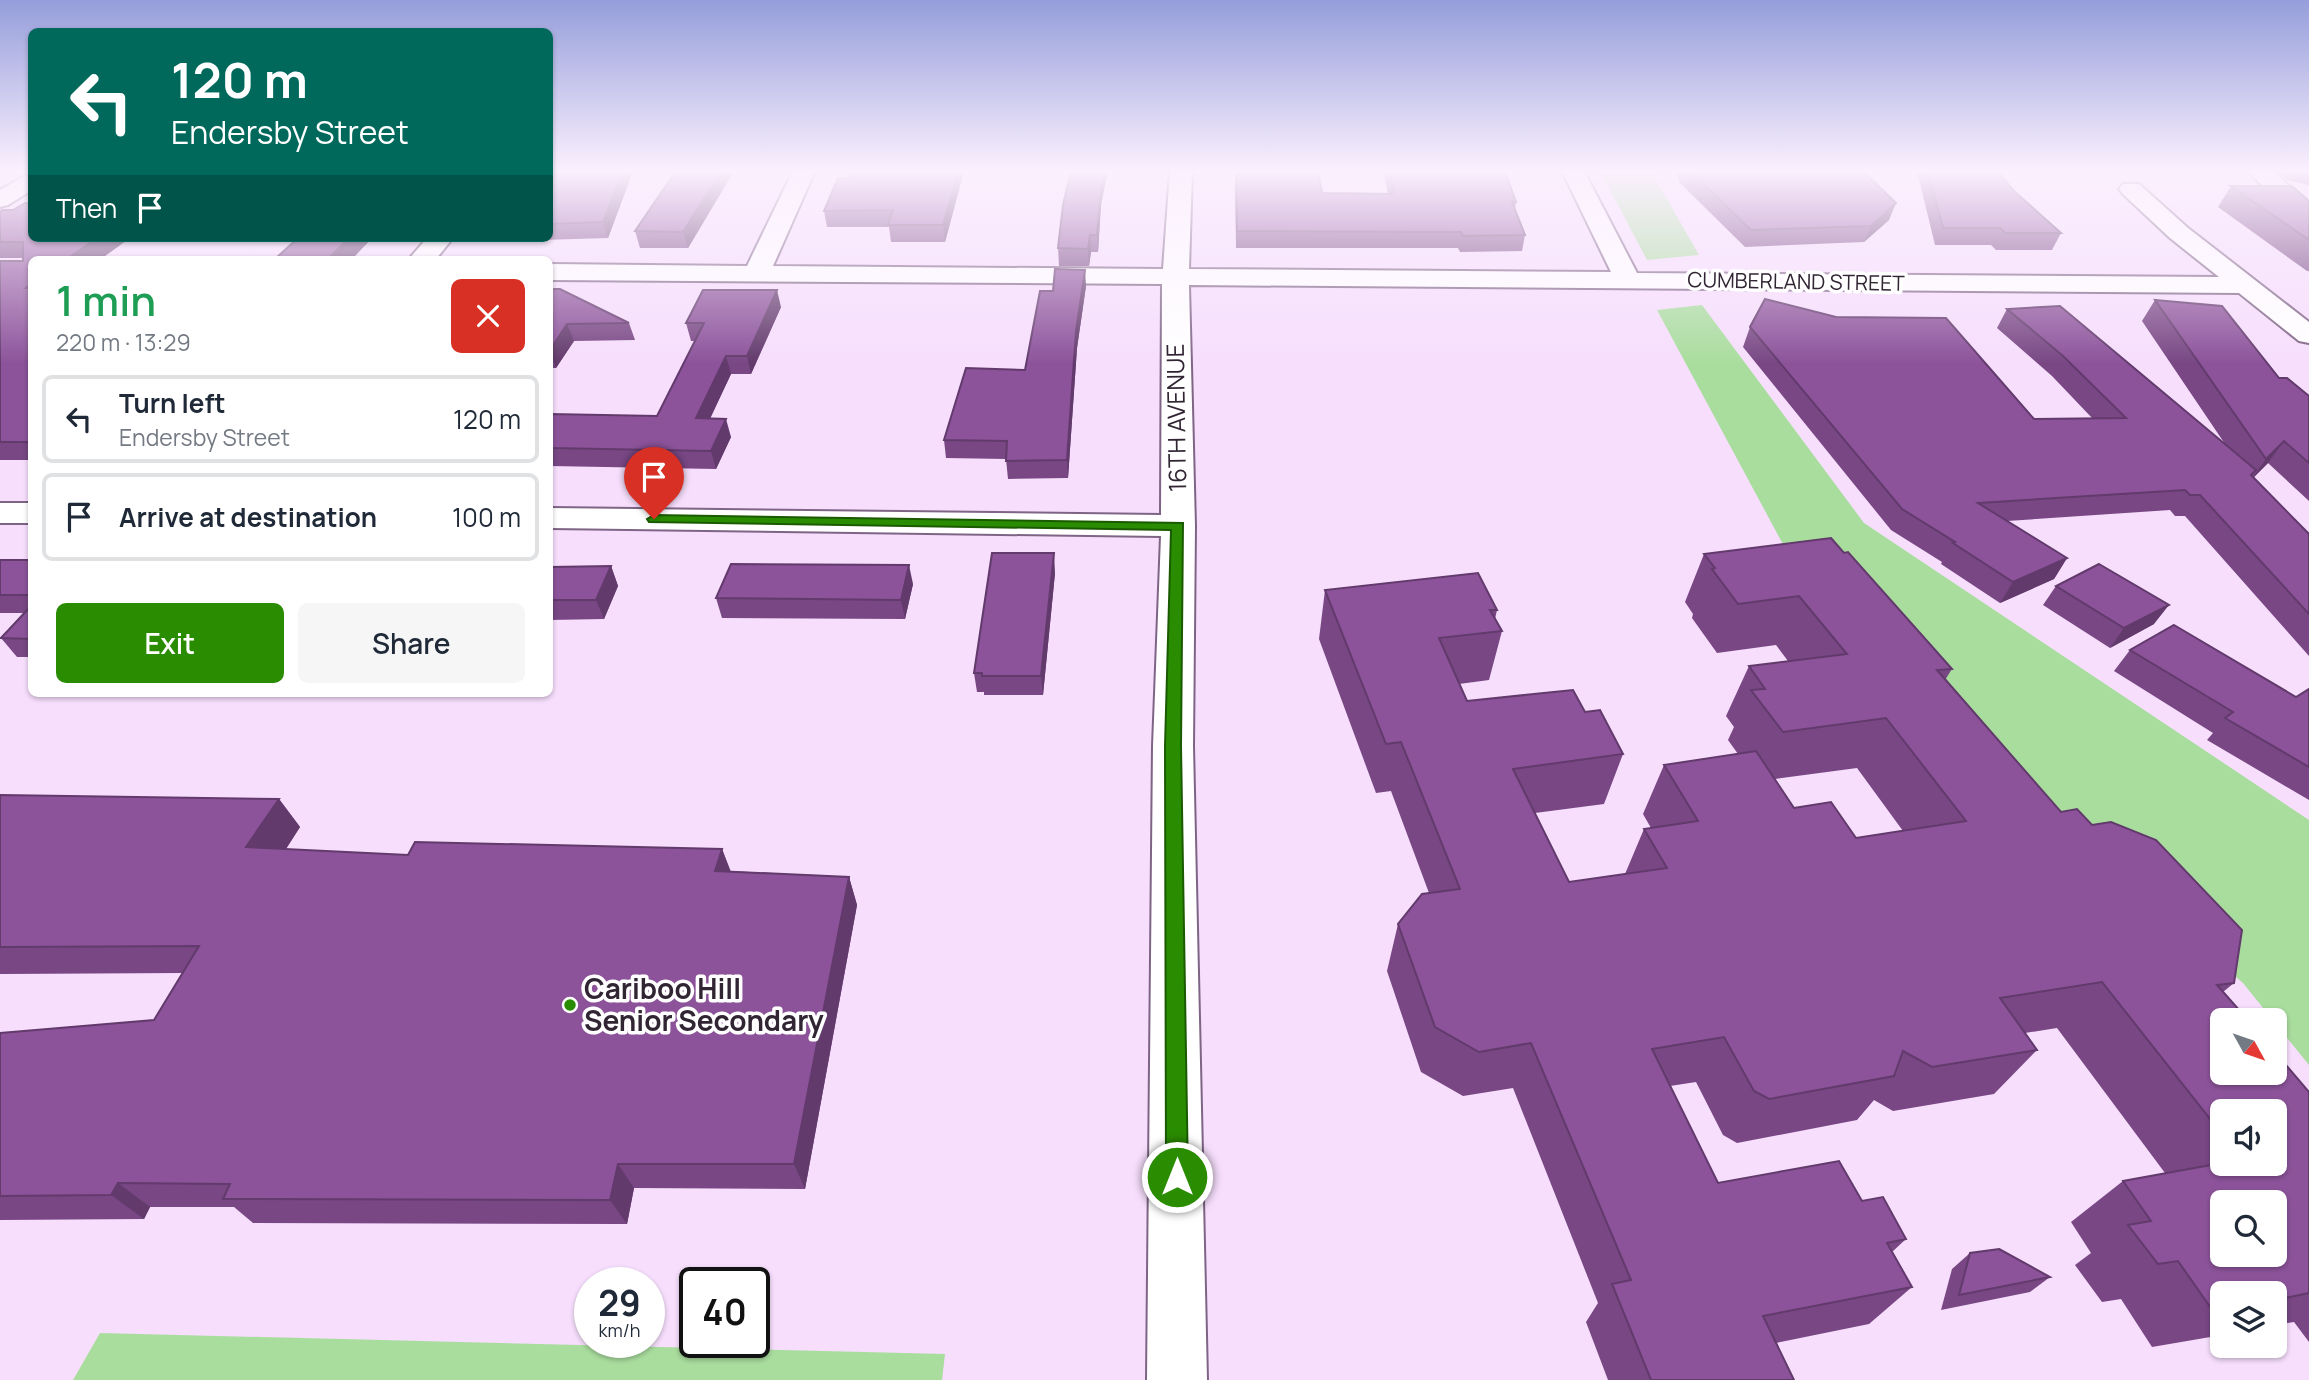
<!DOCTYPE html>
<html lang="en">
<head>
<meta charset="utf-8">
<style>
	:root { --surface:#fff; --page:#f6f6f7; --text:#1f2937; --muted:#747a83; --line:#e0e1e3; --accent:#2a8c00 }
	body { margin:0; font-family:Manrope,sans-serif; background:var(--page); color:var(--text); height:100vh; display:flex; flex-direction:column; font-size:26px; white-space:nowrap }
	* { box-sizing:border-box; margin:0 }
	p { font-size:23px; color:var(--muted) }
	.icon { flex:none; width:38px; height:38px; fill:none; stroke:currentColor; stroke-width:2; stroke-linecap:round; stroke-linejoin:round }
	.map { position:relative; flex:1; overflow:hidden }
	.drawer { position:absolute; left:28px; top:256px; width:525px; height:441px; display:flex; flex-direction:column; background:var(--surface); border-radius:10px; box-shadow:0 2px 5px #0004 }
	.drawer>* { flex:none }
	.guide { position:absolute; left:28px; top:28px; width:525px; height:214px; border-radius:10px; box-shadow:0 2px 5px #0004; background:#00695c; color:#fff; overflow:hidden }
	.needle { width:46px; rotate:130deg }
	.fabs { position:absolute; left:2210px; top:1008px; display:grid; gap:14px }
	.fabs a { display:grid; place-items:center; width:77px; height:77px; border-radius:10px; background:var(--surface); box-shadow:0 2px 5px #0004; font-size:35px }
	.speed { position:absolute; left:574px; top:1267px; display:flex; gap:14px; font-size:35px; font-weight:700; text-align:center }
	.speed>* { display:grid; place-content:center; width:91px; height:91px; border-radius:50%; background:var(--surface); box-shadow:0 2px 5px #0004; line-height:1 }
	.speed small { font-size:18px; font-weight:400 }
	.speed .limit { border:4px solid #111; border-radius:10px; background:#fff; color:#111 }
	.pin { position:absolute; display:grid; place-items:center; width:60px; height:60px; color:#fff; margin:-72px -30px; border-radius:50% 50% 50% 0; rotate:-45deg; box-shadow:0 0 7px #0007 }
	.pin .icon { rotate:45deg }
	.me { position:absolute; width:77px; margin:-38px; rotate:0deg; stroke-linejoin:round; filter:drop-shadow(0 0 5px #0008) }
	.turn { display:flex; align-items:center; gap:24px; height:147px; padding:0 28px; font-size:32px }
	.turn .icon { width:91px; height:91px; stroke-width:2.5 }
	.turn b { display:block; font-size:49px; line-height:60px }
	.then { display:flex; align-items:center; height:66px; padding:0 28px; background:#0003; gap:14px; font-size:26px }
	.round { display:grid; place-items:center; flex:none; width:74px; height:74px; border-radius:10px; background:var(--page) }
	.headline { display:flex; align-items:center; justify-content:space-between; height:119px; padding:0 28px }
	h1 { font-size:42px; font-weight:600; line-height:52px; color:#1e9e55 }
	.primary-button { display:flex; gap:14px; margin-top:auto; padding:14px 28px }
	.primary-button a { flex:1; height:80px; border-radius:10px; background:var(--accent); color:#fff; font-size:28px; font-weight:600; line-height:80px; text-align:center }
	.primary-button a+a { background:var(--page); color:var(--text) }
	ul { padding:0; list-style:none }
	li { display:flex; align-items:center; gap:21px; height:88px; margin:0 14px 10px; padding:0 14px; border:4px solid var(--line); border-radius:10px }
	li div { flex:1 }
	li b { display:block; font-size:26px }
	li em { font-style:normal }
	.map>svg:first-child { display:block }
	.green { fill:#a9dd9e }
	.lines { fill:none; stroke-linecap:round; stroke-linejoin:round }
	.minor-casing { stroke:#7e6485; stroke-width:4 }
	.minor { fill:#fff; fill-rule:evenodd }
	.wall { fill:#784784; fill-rule:evenodd }
	.shaded-wall { fill:#623a6c }
	.building { fill:#8c539a; stroke:#623a6c; stroke-width:2; fill-rule:evenodd }
	.route { fill:#2a8c00; stroke:#1b5b00; stroke-width:2 }
	.poi-dot { fill:#2a8c00; stroke:#fff; stroke-width:2.5 }
	.labels { text-anchor:middle; stroke-width:7; stroke-linejoin:round; paint-order:stroke }
	.far-street-label { font-size:21px; fill:#312533; stroke:#fff }
	.street-label { font-size:24px; fill:#312533; stroke:#fff }
	.near-poi-label { font-size:28px; font-weight:bold; fill:#312533; stroke:#fff; text-anchor:start }
</style>
</head>
<body>
<div class="map">
<svg width="2309" height="1380" viewBox="0 0 2309 1380">
	<rect width="100%" height="100%" fill="#f6defc"/>
	<g class="green">
		<polygon points="1600,171 1651,171 1699,255 1647,260"/>
		<polygon points="1702,305 1864,523 2309,820 2309,1065 2243,983 2048,816 1792,561 1657,310"/>
		<polygon points="100,1333 945,1354 942,1380 73,1380"/>
	</g>
	<g class="lines">
		<defs>
			<g id="minor">
				<polygon points="793,171 815,171 773,266 1163,269 1170,171 1192,171 1189,269 1611,272 1562,171 1584,171 1637,273 2219,277 2170,238 2123,194 2119,189 2123,184 2139,184 2188,228 2309,322 2309,343 2299,341 2239,293 1189,285 1195,526 1193,746 1207,1380 1147,1380 1153,746 1161,536 550,528 550,508 1161,515 1162,284 550,280 550,264 747,266"/>
				<polygon points="2248,171 2274,171 2309,207 2309,226 2294,219"/>
				<polygon points="32,172 32,190 8,205 0,207 0,190"/>
				<polygon points="427,238 453,238 436,259 409,259"/>
				<rect x="0" y="503" width="32" height="20"/>
			</g>
		</defs>
		<use href="#minor" class="minor-casing"/>
		<use href="#minor" class="minor"/>
	</g>
	<g class="wall">
		<polygon points="550,171 633,171 608,238 505,241 504,238 550,238"/>
		<polygon points="676,171 734,171 688,248 640,248 635,231"/>
		<polygon points="964,171 945,242 891,242 889,227 827,227 824,211"/>
		<polygon points="1235,171 1318,171 1322,193 1388,194 1383,171 1507,171 1506,175 1516,202 1515,209 1525,235 1522,251 1460,252 1458,248 1236,248"/>
		<polygon points="1675,171 1863,171 1889,220 1864,242 1745,247 1680,183"/>
		<polygon points="1917,171 1997,171 2014,191 2061,233 2052,250 1996,250 1991,245 1935,245"/>
		<polygon points="2277,171 2309,171 2309,185 2287,180"/>
		<polygon points="2231,186 2309,201 2309,271 2307,271 2218,207"/>
		<polygon points="1101,205 1098,252 1091,252 1089,266 1059,266 1058,248"/>
		<polygon points="0,212 32,238 372,238 352,259 275,259 295,240 130,238 32,259 32,460 0,460 0,261 23,261 23,258 0,258"/>
		<polygon points="1086,286 1077,348 1068,478 1008,479 1006,459 946,458 944,440 1025,370 1053,291"/>
		<polygon points="550,289 629,323 635,340 574,341 556,368 552,368 550,373"/>
		<polygon points="2155,300 2309,396 2309,501 2268,463 2253,478 2309,534 2309,656 2185,516 2175,516 2170,510 2007,521 2067,558 2054,579 2000,603 1941,564 1942,562 1891,530 1743,347 1750,327 2034,419 2093,419 2052,376 1997,328 2007,309 2225,444 2142,321"/>
		<polygon points="781,307 751,374 731,374 710,418 731,437 716,469 550,466 550,414 657,416 695,341 691,341 686,323"/>
		<path d="M1831 538 1952 669 1945 680 2061 812 2234 983 2223 992 2309 1092V1342L2294 1322 2275 1325V1293H2222V1335L2152 1347 2121 1299 2102 1302 2075 1265 2091 1253 2071 1222 2123 1181 2165 1173 2057 1028 2025 1033 2037 1050 1994 1094 1893 1111 1874 1100 1857 1120 1737 1143 1723 1135 1696 1082 1670 1086 1718 1183 1862 1201 1906 1239 1892 1252 1912 1287 1869 1324 1776 1343 1794 1380H1608L1586 1322 1598 1303 1513 1088 1463 1096 1421 1072 1387 971 1398 924 1429 893 1391 791 1376 793 1319 639 1325 590 1497 610 1495 619 1502 631 1489 680 1459 684 1467 701 1585 712 1623 754 1604 804 1535 813 1569 882 1625 874 1644 829 1651 828 1643 814 1664 765 1738 754 1728 740 1734 727 1726 716 1749 666 1788 661 1776 645 1717 653 1692 618 1693 614 1685 602 1704 554ZM1857 768 1903 831 1856 838 1794 808 1775 779ZM2222 1111 2275 1164H2222Z"/>
		<polygon points="0,560 32,560 32,657 17,657 1,638 23,613 0,613"/>
		<polygon points="611,566 618,586 604,619 550,620 550,567"/>
		<polygon points="1055,573 1043,695 984,695 984,692 977,692 974,673"/>
		<polygon points="913,584 905,619 722,618 716,598"/>
		<polygon points="2056,586 2154,624 2110,648 2043,605"/>
		<polygon points="2130,650 2296,697 2309,689 2309,800 2207,740 2213,733 2114,671"/>
		<polygon points="0,795 279,799 300,827 286,849 408,855 722,849 730,871 849,877 857,905 805,1189 634,1188 627,1224 253,1223 234,1207 150,1207 144,1219 0,1220 0,1033 154,1020 183,973 0,974"/>
		<polygon points="1970,1253 2050,1277 2030,1292 1941,1310 1952,1269"/>
	</g>
	<g class="shaded-wall">
		<polygon points="623,171 633,171 608,238 603,222"/>
		<polygon points="721,171 734,171 688,248 683,232"/>
		<polygon points="958,171 964,171 945,242 943,225"/>
		<polygon points="1104,171 1108,171 1101,205 1098,252 1097,235 1101,189"/>
		<polygon points="1896,203 1889,220 1864,242 1871,226"/>
		<polygon points="1090,235 1091,252 1089,266 1088,249"/>
		<polygon points="97,238 130,238 101,259 67,259"/>
		<polygon points="349,238 372,238 352,259 328,259"/>
		<polygon points="1085,270 1086,286 1077,348 1068,478 1067,460 1076,331"/>
		<polygon points="777,290 781,307 751,374 747,356"/>
		<polygon points="567,324 574,341 556,368 550,350"/>
		<polygon points="726,356 731,374 702,436 696,418"/>
		<polygon points="550,361 552,368 550,373"/>
		<polygon points="726,419 731,437 716,469 711,451"/>
		<polygon points="2284,441 2268,463 2250,481 2266,459"/>
		<polygon points="1054,553 1055,573 1043,695 1041,676"/>
		<polygon points="2067,558 2054,579 2000,603 2013,582"/>
		<polygon points="909,565 913,584 905,619 901,600"/>
		<polygon points="611,566 618,586 604,619 596,600"/>
		<polygon points="2169,605 2154,624 2110,648 2124,628"/>
		<polygon points="279,799 300,827 269,875 246,847"/>
		<polygon points="722,849 733,877 715,871"/>
		<polygon points="849,877 857,905 805,1189 794,1164"/>
		<polygon points="618,1164 634,1188 627,1224 610,1200"/>
		<polygon points="118,1183 150,1207 144,1219 111,1195"/>
	</g>
	<g class="building">
		<polygon points="550,171 623,171 603,222 550,224"/>
		<polygon points="676,171 721,171 683,232 635,231"/>
		<polygon points="851,171 958,171 943,225 888,225 893,210 824,211 838,178 848,178"/>
		<polygon points="1071,171 1104,171 1101,189 1097,235 1090,235 1088,249 1058,248 1063,205"/>
		<polygon points="1236,171 1318,171 1322,193 1394,194 1389,171 1505,171 1516,202 1512,202 1525,235 1463,236 1461,232 1237,231"/>
		<polygon points="1690,171 1863,171 1896,203 1871,226 1751,230"/>
		<polygon points="1928,171 1997,171 2014,191 2061,233 2005,233 2000,228 1943,228"/>
		<polygon points="2231,186 2292,186 2309,201 2309,240"/>
		<polygon points="25,203 32,203 32,238 97,238 67,259 32,259 32,284 26,288 32,288 32,442 0,442 0,261 23,261 23,242 0,242 0,212 2,210 13,210"/>
		<polygon points="298,238 349,238 328,259 275,259"/>
		<polygon points="1055,269 1085,270 1076,331 1067,460 1006,461 1007,441 944,440 966,368 1025,370 1040,291 1053,291"/>
		<polygon points="550,289 560,289 629,323 567,324 550,350"/>
		<polygon points="703,290 777,290 747,356 726,356 696,418 726,419 711,451 550,448 550,414 657,416 704,323 686,323"/>
		<polygon points="1765,299 1836,317 1946,318 2034,419 2126,418 2063,356 2007,309 2060,306 2256,470 2251,475 2309,534 2309,614 2200,495 2190,495 2185,490 1978,503 2067,558 2013,582 1953,543 1955,542 1902,509 1750,327"/>
		<polygon points="2155,300 2222,306 2279,378 2287,378 2309,396 2309,463 2284,441 2266,459"/>
		<path d="M1831 538 1844 553 1848 552 1952 669 1937 670 2061 812 2077 809 2092 825 2111 822 2156 840 2242 930 2234 983 2217 985 2248 1020H2222V1073H2275V1052L2309 1092V1293L2275 1300V1293H2222V1309L2213 1311 2178 1261 2158 1264 2128 1225 2151 1221 2123 1181 2222 1163V1164H2275V1111H2222V1134L2102 982 2000 998 2037 1050 1932 1067 1903 1051 1894 1076 1769 1099 1754 1091 1724 1037 1652 1049 1718 1183 1839 1161 1862 1201 1883 1197 1906 1239 1887 1243 1912 1287 1763 1316 1794 1380H1651L1612 1284 1631 1280 1531 1043 1479 1052 1435 1027 1398 924 1422 894 1460 889 1401 742 1386 744 1325 590 1478 573 1497 610H1490L1502 631 1439 638 1467 701 1573 690 1585 712 1600 710 1623 754 1513 769 1569 882 1667 868 1644 829 1698 821 1664 765 1756 751 1794 808 1831 802 1856 838 1966 821 1886 718 1783 732 1751 690 1765 689 1749 666 1847 654 1799 596 1738 604 1712 569 1715 568 1704 554ZM2222 1202H2275V1255H2222Z"/>
		<polygon points="992,553 1054,553 1041,676 982,676 982,673 974,673"/>
		<rect x="0" y="560" width="32" height="35"/>
		<polygon points="731,564 909,565 901,600 716,598"/>
		<polygon points="2099,564 2169,605 2124,628 2056,586"/>
		<polygon points="611,566 596,600 550,600 550,567"/>
		<polygon points="32,605 32,639 1,638"/>
		<polygon points="2174,625 2296,697 2309,689 2309,767 2225,718 2233,712 2130,650"/>
		<polygon points="0,795 279,799 246,847 408,855 415,842 722,849 715,871 849,877 794,1164 618,1164 610,1200 223,1199 230,1184 118,1183 111,1195 0,1196 0,1033 154,1020 199,946 0,947"/>
		<polygon points="1999,1249 2050,1277 1959,1295 1970,1253"/>
	</g>
	<linearGradient id="sky" x2="0" y2="1"><stop stop-color="#959edb"/><stop offset="0.47" stop-color="#fbf0fe"/><stop offset="1" stop-color="#fbf0fe" stop-opacity="0"/></linearGradient>
	<rect width="2309" height="364" fill="url(#sky)"/>
	<polygon class="route" points="654,515 1183,523 1181,746 1188,1177 1185,1185 1177,1188 1169,1185 1166,1177 1165,746 1171,530 649,522 647,519"/>
	<circle class="poi-dot" cx="570" cy="1005" r="7"/>
	<g class="labels">
		<g class="far-street-label">
			<text transform="translate(1796 282) rotate(1)" y="7">CUMBERLAND STREET</text>
		</g>
		<g class="street-label">
			<text transform="translate(1177 418) rotate(-91)" y="8">16TH AVENUE</text>
		</g>
		<g class="near-poi-label">
			<text x="584" y="999">Cariboo Hill<tspan x="584" dy="32">Senior Secondary</tspan></text>
		</g>
	</g>
</svg>
<div class="fabs">
<a><svg class="needle" viewBox="-14 -14 28 28"><path d="M0-13l5 13h-10z" fill="#e53935"/><path d="M0 13l5-13h-10z" fill="#747a83"/></svg></a>
<a><svg class="icon" aria-label="sound" viewBox="0 0 24 24"><path d="M4 9h4l5-4v14l-5-4H4zM17 9q2 3 0 6"/></svg></a>
<a><svg class="icon" aria-label="search" viewBox="0 0 24 24"><circle cx="10" cy="10" r="6"/><path d="M15 15l6 6"/></svg></a>
<a><svg class="icon" aria-label="layers" viewBox="0 0 24 24"><path d="M12 4l9 5-9 5-9-5zM3 14l9 5 9-5"/></svg></a>
</div>
<div class="speed"><div>29<small>km/h</small></div><div class="limit">40</div></div>
<div class="pin" style="left:654px;top:519px;background:#d93025"><svg class="icon" aria-label="arrive" viewBox="0 0 24 24"><path d="M6 21V4h12l-3 4 3 4H6"/></svg></div>
<svg class="me" style="left:1177px;top:1177px" viewBox="-20 -20 40 40"><circle r="17" fill="#2a8c00" stroke="#fff" stroke-width="3"/><path d="M0-11L8 9 0 5-8 9z" fill="#fff"/></svg>
<div class="guide">
<div class="turn"><svg class="icon" aria-label="left" viewBox="0 0 24 24"><path d="M17 20v-9H6M10 6l-5 5 5 5"/></svg><div><b>120 m</b>Endersby Street</div></div>
<div class="then">Then<svg class="icon" aria-label="arrive" viewBox="0 0 24 24"><path d="M6 21V4h12l-3 4 3 4H6"/></svg></div>
</div>
<section class="drawer">
<div class="headline"><div><h1>1 min</h1><p>220 m · 13:29</p></div><a class="round" style="background:#d93025;color:#fff"><svg class="icon" aria-label="close" viewBox="0 0 24 24"><path d="M6 6l12 12M18 6L6 18"/></svg></a></div>
<ul>
<li><svg class="icon" aria-label="left" viewBox="0 0 24 24"><path d="M17 20v-9H6M10 6l-5 5 5 5"/></svg><div><b>Turn left</b><p>Endersby Street</p></div><em>120 m</em></li>
<li><svg class="icon" aria-label="arrive" viewBox="0 0 24 24"><path d="M6 21V4h12l-3 4 3 4H6"/></svg><div><b>Arrive at destination</b></div><em>100 m</em></li>
</ul>
<div class="primary-button"><a>Exit</a><a>Share</a></div>
</section>
</div>
</body>
</html>
